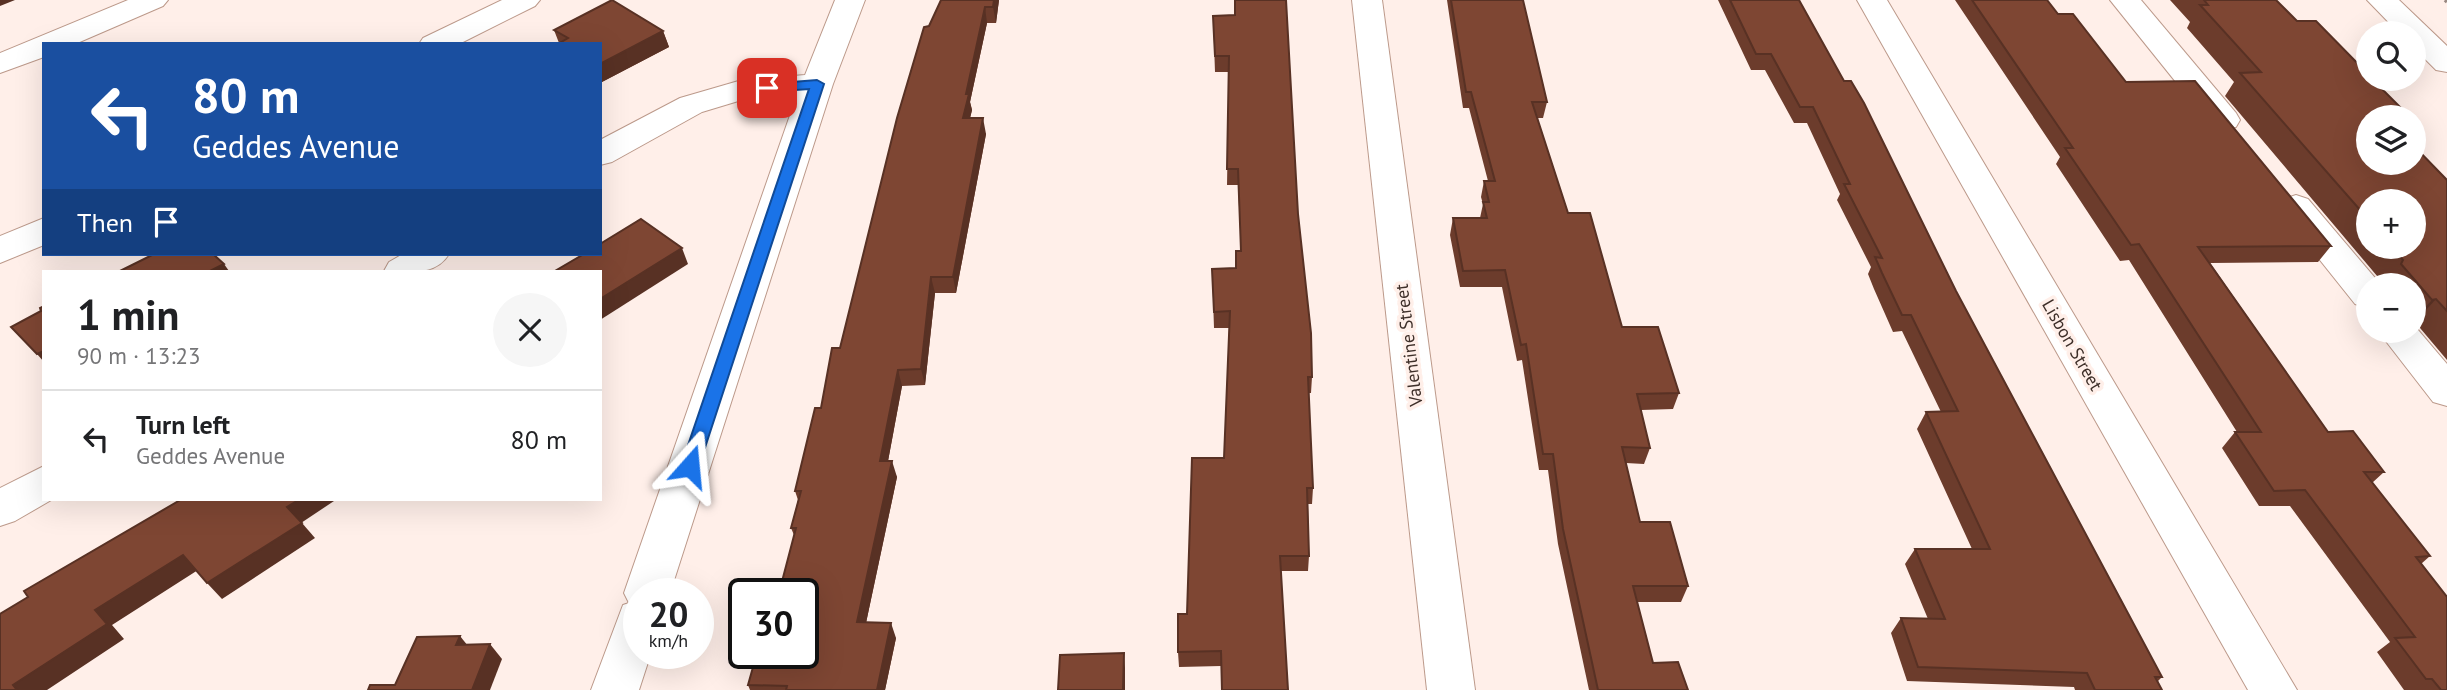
<!DOCTYPE html>
<html lang="en">
<head>
<meta charset="utf-8">
<style>
	:root { --surface:#fff; --page:#f6f6f6; --text:#202124; --muted:#757577; --line:#e0e0e0 }
	body { margin:0; font-family:"PT Sans",sans-serif; background:var(--page); color:var(--text); height:100vh; display:flex; flex-direction:column; font-size:26px; white-space:nowrap }
	* { box-sizing:border-box; margin:0 }
	p { font-size:23px; color:var(--muted) }
	.icon { flex:none; width:38px; height:38px; fill:none; stroke:currentColor; stroke-width:2; stroke-linecap:round; stroke-linejoin:round }
	.map { position:relative; flex:1; overflow:hidden }
	.sheet { position:absolute; left:42px; top:270px; width:560px; height:231px; display:flex; flex-direction:column; background:var(--surface); border-radius:0px; box-shadow:0 7px 28px #0002 }
	.sheet>* { flex:none }
	.top-card { position:absolute; left:42px; top:42px; width:560px; height:214px; border-radius:0px; box-shadow:0 7px 28px #0002; background:#1a4fa0; color:#fff; overflow:hidden }
	.controls { position:absolute; left:2356px; top:21px; display:grid; gap:14px }
	.controls a { display:grid; place-items:center; width:70px; height:70px; border-radius:50%; background:var(--surface); box-shadow:0 7px 28px #0002; font-size:35px }
	.speed { position:absolute; left:623px; top:578px; display:flex; gap:14px; font-size:35px; font-weight:700; text-align:center }
	.speed>* { display:grid; place-content:center; width:91px; height:91px; border-radius:50%; background:var(--surface); box-shadow:0 7px 28px #0002; line-height:1 }
	.speed small { font-size:18px; font-weight:400 }
	.speed .limit { border:4px solid #111; border-radius:10px; background:#fff; color:#111 }
	.pin { position:absolute; display:grid; place-items:center; width:60px; height:60px; color:#fff; margin:-30px; border-radius:14px; box-shadow:0 4px 10px #0006 }
	.me { position:absolute; width:77px; margin:-38px; rotate:18deg; stroke-linejoin:round; filter:drop-shadow(0 0 5px #0008) }
	.turn { display:flex; align-items:center; gap:24px; height:147px; padding:0 35px; font-size:32px }
	.turn .icon { width:91px; height:91px; stroke-width:2.5 }
	.turn b { display:block; font-size:49px; line-height:60px }
	.then { display:flex; align-items:center; height:66px; padding:0 35px; background:#0003; gap:14px; font-size:26px }
	.round { display:grid; place-items:center; flex:none; width:74px; height:74px; border-radius:37px; background:var(--page) }
	.overview { display:flex; align-items:center; justify-content:space-between; height:119px; padding:0 35px }
	h1 { font-size:42px; font-weight:600; line-height:52px }
	ul { padding:0; list-style:none }
	li { display:flex; align-items:center; gap:21px; height:98px; padding:0 35px; border-top:2px solid var(--line) }
	li div { flex:1 }
	li b { display:block; font-size:26px }
	li em { font-style:normal }
	.map>svg:first-child { display:block }
	.lines { fill:none; stroke-linecap:round; stroke-linejoin:round }
	.minor-casing { stroke:#bc998a; stroke-width:2 }
	.major-casing { stroke:#bc998a; stroke-width:2 }
	.path { stroke:#998983; stroke-width:3.5; stroke-dasharray:6 2.5; stroke-linecap:butt }
	.minor { fill:#fff; fill-rule:evenodd }
	.major { fill:#fff; fill-rule:evenodd }
	.wall { fill:#6c3c2c; fill-rule:evenodd }
	.shaded-wall { fill:#583124 }
	.building { fill:#7e4633; stroke:#583124; stroke-width:2 }
	.route { fill:#1a73e8; stroke:#114b97; stroke-width:2 }
	.labels { text-anchor:middle; stroke-width:7; stroke-linejoin:round; paint-order:stroke }
	.street-label { font-size:18px; fill:#3e2f29; stroke:#ffefe9 }
</style>
</head>
<body>
<div class="map">
<svg width="2447" height="690" viewBox="0 0 2447 690">
	<rect width="100%" height="100%" fill="#ffefe9"/>
	<g class="lines">
		<defs>
			<g id="minor">
				<polygon points="128,0 168,0 163,6 75,44 44,44 44,57 0,73 0,53"/>
				<polygon points="502,0 540,0 535,6 459,44 419,44 423,38"/>
				<polygon points="835,0 865,0 833,84 670,593 639,593 639,653 651,653 639,690 591,690 623,605 629,603 624,593 797,95 745,99 702,112 612,162 600,165 600,140 680,98 742,80 805,75"/>
				<polygon points="1352,0 1382,0 1475,690 1427,690"/>
				<polygon points="1857,0 1887,0 2297,690 2248,690"/>
				<polygon points="2110,0 2141,0 2236,113 2240,120 2236,127 2224,130 2212,127"/>
				<polygon points="2296,195 2308,199 2381,285 2368,285 2368,308 2355,304 2284,215 2279,207 2284,199"/>
				<polygon points="44,218 44,245 0,263 0,236"/>
				<path d="M403 254H449C435 277 408 271 384 271L389 262Z"/>
				<polygon points="2413,324 2447,364 2447,406 2433,402 2378,331 2413,331"/>
				<polygon points="44,466 44,499 53,499 15,521 0,526 0,488"/>
			</g>
			<polygon id="major" points="2367,0 2399,0 2447,46 2447,72 2436,70 2413,47 2413,33 2399,33"/>
		</defs>
		<use href="#minor" class="minor-casing"/>
		<use href="#major" class="major-casing"/>
		<polyline class="path" points="2445,0 2447,2"/>
		<use href="#minor" class="minor"/>
		<use href="#major" class="major"/>
	</g>
	<g class="wall">
		<polygon points="999,0 996,23 987,23 970,102 972,110 970,118 986,134 956,293 935,293 925,385 902,386 888,461 897,477 866,623 896,638 885,690 750,690 748,685 803,653 794,535 791,528 798,500 795,491 840,348 929,26"/>
		<polygon points="1447,0 1523,0 1547,102 1543,118 1537,118 1568,213 1622,327 1679,393 1673,409 1641,410 1650,448 1644,464 1626,463 1640,522 1688,586 1681,602 1637,602 1653,663 1688,690 1589,690 1558,544 1548,470 1539,470 1522,360 1517,361 1502,287 1460,287 1450,235 1453,218 1480,218 1483,204 1481,197 1484,181 1488,181 1469,108 1463,108"/>
		<polygon points="1718,0 1799,0 2162,677 2158,681 2162,690 2075,690 2074,687 1907,681 1891,633 1901,618 1928,619 1905,564 1915,549 1972,549 1917,429 1926,412 1941,412 1902,331 1893,332 1874,289 1868,274 1871,267 1837,200 1840,194 1807,123 1794,123 1765,70 1751,70"/>
		<polygon points="1955,0 2047,0 2058,14 2126,82 2331,246 2318,262 2210,263 2328,432 2384,472 2372,483 2430,556 2421,564 2447,690 2404,690 2377,652 2390,642 2290,506 2259,506 2222,448 2235,432 2237,432 2129,260 2120,261 2056,164 2060,157"/>
		<path d="M2170 0H2276L2297 21 2402 109 2396 117H2368L2447 180V360L2415 322 2413 323V285H2382L2383 283 2225 96 2234 82 2187 28 2190 22ZM2368 201 2413 247H2368Z"/>
		<polygon points="1213,16 1298,214 1312,377 1311,393 1308,393 1313,488 1312,504 1308,504 1309,556 1308,571 1281,571 1221,666 1179,667 1178,652 1224,458 1229,328 1214,328 1212,269 1236,268 1241,251 1238,185 1227,185 1229,72 1215,72"/>
		<polygon points="554,30 663,31 669,47 600,83 600,44 559,43"/>
	</g>
	<g class="shaded-wall">
		<polygon points="0,0 15,0 0,6"/>
		<polygon points="994,0 999,0 996,23 993,7"/>
		<polygon points="985,7 987,23 970,102 972,110 966,134 963,118 966,94"/>
		<polygon points="663,31 669,47 600,83 600,64"/>
		<polygon points="983,118 986,134 956,293 953,277"/>
		<polygon points="682,248 688,264 600,320 600,299"/>
		<polygon points="224,264 229,271 210,271"/>
		<polygon points="931,277 935,293 925,385 921,369"/>
		<polygon points="2436,299 2415,322 2413,323 2413,320 2432,300"/>
		<polygon points="44,351 44,362 37,354"/>
		<polygon points="898,370 902,386 885,477 880,461"/>
		<polygon points="892,461 897,477 863,637 857,622"/>
		<polygon points="300,499 337,499 301,523 287,507"/>
		<polygon points="302,523 315,538 222,599 207,583"/>
		<polygon points="183,555 198,570 112,625 124,639 47,690 17,690 13,685 95,610"/>
		<polygon points="891,623 896,638 885,690 877,690"/>
		<polygon points="460,636 472,651 456,645"/>
		<polygon points="490,644 502,659 490,690 472,690"/>
		<polygon points="1124,653 1125,668 1125,690 1123,690"/>
	</g>
	<g class="building">
		<polygon points="612,0 663,31 600,64 600,44 558,44 568,38 554,30"/>
		<polygon points="941,0 994,0 993,7 985,7 966,94 969,94 963,118 983,118 953,277 931,277 921,369 898,370 880,461 892,461 857,622 891,623 877,690 786,690 787,686 748,685 757,653 803,653 803,593 779,593 796,528 791,528 801,491 795,491 815,408 821,408 832,348 840,348 897,118 924,27 929,26"/>
		<polygon points="1235,0 1286,0 1298,214 1311,333 1312,377 1308,377 1313,488 1307,488 1309,556 1280,556 1288,690 1222,690 1221,651 1178,652 1178,614 1187,614 1192,458 1224,458 1230,311 1214,312 1212,269 1236,268 1236,251 1241,251 1238,169 1227,169 1229,56 1215,56 1213,16 1235,15"/>
		<polygon points="1451,0 1523,0 1547,102 1532,102 1568,213 1590,213 1622,327 1658,327 1679,393 1637,394 1650,448 1622,447 1640,522 1670,522 1688,586 1633,586 1653,663 1678,662 1688,690 1598,690 1563,529 1553,454 1543,454 1526,344 1521,345 1505,270 1463,271 1453,218 1487,218 1483,202 1489,202 1484,181 1495,181 1471,92 1466,92"/>
		<polygon points="1730,0 1799,0 1844,81 1851,81 1864,103 1956,291 2162,677 2155,677 2162,690 2095,690 2087,673 1918,667 1901,618 1945,619 1915,549 1990,549 1926,412 1958,411 1911,315 1902,315 1882,273 1875,257 1882,258 1844,184 1850,184 1813,107 1800,107 1771,54 1756,54"/>
		<polygon points="1972,0 2047,0 2058,14 2073,14 2126,82 2195,81 2331,246 2198,247 2328,432 2353,431 2384,472 2364,472 2430,556 2416,557 2447,597 2447,690 2441,690 2432,679 2426,679 2395,638 2415,637 2305,490 2274,491 2235,432 2261,432 2139,244 2131,245 2065,148 2073,148"/>
		<polygon points="2204,0 2276,0 2297,21 2316,21 2368,74 2368,79 2372,79 2402,109 2379,109 2386,117 2368,117 2368,163 2413,163 2413,145 2447,180 2447,311 2436,299 2432,300 2401,264 2403,260 2392,247 2413,247 2413,201 2368,201 2368,219 2240,73 2261,72 2200,5 2208,5"/>
		<polygon points="641,219 682,248 600,299 600,271 555,271 584,254 600,254 600,244"/>
		<polygon points="154,254 213,254 224,264 210,271 120,271"/>
		<polygon points="44,306 44,351 37,354 11,327 41,311 40,308"/>
		<polygon points="182,499 300,499 287,507 302,523 207,583 183,555 95,610 107,624 13,685 17,690 0,690 0,614 28,597 24,591"/>
		<polygon points="460,636 456,645 490,644 472,690 368,690 370,685 395,685 417,637"/>
		<polygon points="1124,653 1123,690 1058,690 1060,655"/>
	</g>
	<polygon class="route" points="817,80 824,84 699,466 690,473 684,471 681,466 809,89 767,92 761,88 767,84"/>
	<g class="labels">
		<g class="street-label">
			<text transform="translate(1409 345) rotate(-97)" y="6">Valentine Street</text>
			<text transform="translate(2072 345) rotate(60)" y="6">Lisbon Street</text>
		</g>
	</g>
</svg>
<div class="controls">
<a><svg class="icon" aria-label="search" viewBox="0 0 24 24"><circle cx="10" cy="10" r="6"/><path d="M15 15l6 6"/></svg></a>
<a><svg class="icon" aria-label="layers" viewBox="0 0 24 24"><path d="M12 4l9 5-9 5-9-5zM3 14l9 5 9-5"/></svg></a>
<a>+</a>
<a>−</a>
</div>
<div class="speed"><div>20<small>km/h</small></div><div class="limit">30</div></div>
<div class="pin" style="left:767px;top:88px;background:#d93025"><svg class="icon" aria-label="arrive" viewBox="0 0 24 24"><path d="M6 21V4h12l-3 4 3 4H6"/></svg></div>
<svg class="me" style="left:690px;top:466px" viewBox="-20 -20 40 40"><path d="M0-17L14 15 0 8-14 15z" fill="#1a73e8" stroke="#fff" stroke-width="4"/></svg>
<div class="top-card">
<div class="turn"><svg class="icon" aria-label="left" viewBox="0 0 24 24"><path d="M17 20v-9H6M10 6l-5 5 5 5"/></svg><div><b>80 m</b>Geddes Avenue</div></div>
<div class="then">Then<svg class="icon" aria-label="arrive" viewBox="0 0 24 24"><path d="M6 21V4h12l-3 4 3 4H6"/></svg></div>
</div>
<section class="sheet">
<div class="overview"><div><h1>1 min</h1><p>90 m · 13:23</p></div><a class="round"><svg class="icon" aria-label="close" viewBox="0 0 24 24"><path d="M6 6l12 12M18 6L6 18"/></svg></a></div>
<ul>
<li><svg class="icon" aria-label="left" viewBox="0 0 24 24"><path d="M17 20v-9H6M10 6l-5 5 5 5"/></svg><div><b>Turn left</b><p>Geddes Avenue</p></div><em>80 m</em></li>
</ul>
</section>
</div>
</body>
</html>
